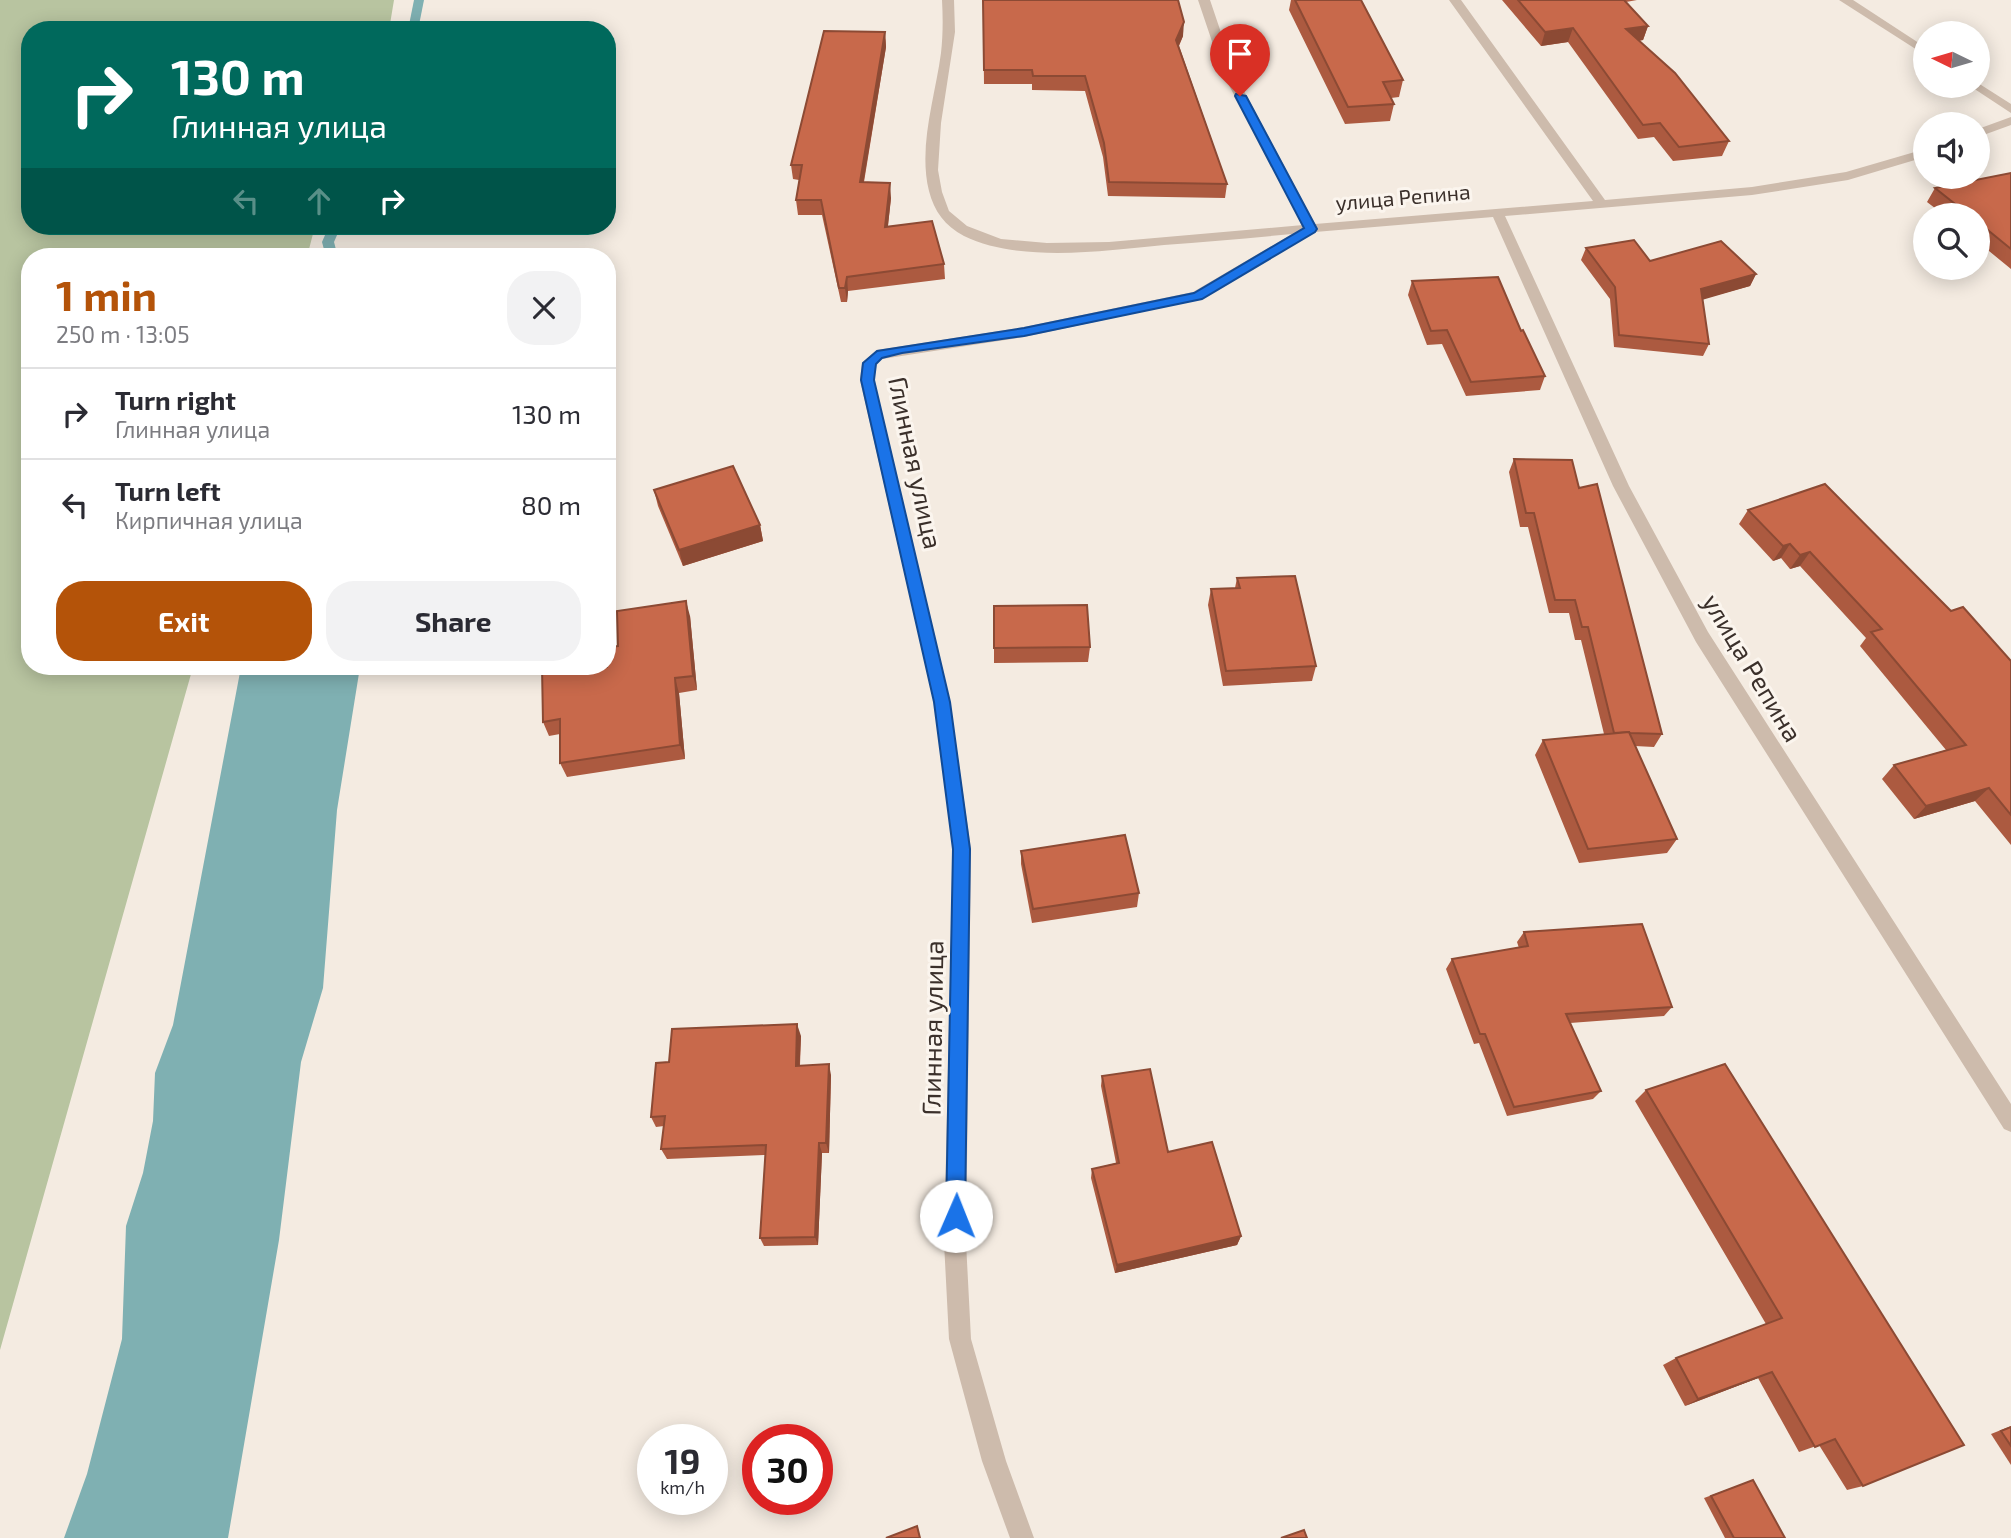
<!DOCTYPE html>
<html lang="en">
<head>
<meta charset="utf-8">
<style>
	:root { --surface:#fff; --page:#f2f2f3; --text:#2b2b33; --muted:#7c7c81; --line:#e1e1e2; --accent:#b45309 }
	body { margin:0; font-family:"Exo 2",sans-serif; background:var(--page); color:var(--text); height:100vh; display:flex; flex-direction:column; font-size:26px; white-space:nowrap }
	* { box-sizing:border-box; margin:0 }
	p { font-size:23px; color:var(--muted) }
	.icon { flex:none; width:38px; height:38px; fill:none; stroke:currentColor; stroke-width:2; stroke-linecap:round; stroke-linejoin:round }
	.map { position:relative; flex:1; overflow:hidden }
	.side { position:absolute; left:21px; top:248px; width:595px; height:427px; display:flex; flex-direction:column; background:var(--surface); border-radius:28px; box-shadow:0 4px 18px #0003 }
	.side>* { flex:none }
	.hud { position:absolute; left:21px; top:21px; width:595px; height:214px; border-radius:28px; box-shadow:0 4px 18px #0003; background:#00695c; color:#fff; overflow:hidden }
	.needle { width:46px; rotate:275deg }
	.fabs { position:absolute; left:1913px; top:21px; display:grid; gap:14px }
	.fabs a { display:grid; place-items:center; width:77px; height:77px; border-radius:50%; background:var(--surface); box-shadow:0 4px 18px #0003; font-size:35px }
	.speed { position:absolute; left:637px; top:1424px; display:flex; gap:14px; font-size:35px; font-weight:700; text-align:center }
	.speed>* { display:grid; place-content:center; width:91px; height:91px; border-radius:50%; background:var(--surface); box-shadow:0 4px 18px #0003; line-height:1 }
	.speed small { font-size:18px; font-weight:400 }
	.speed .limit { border:10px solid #d22; background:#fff; color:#111 }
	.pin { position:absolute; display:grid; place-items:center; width:60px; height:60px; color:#fff; margin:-72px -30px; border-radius:50% 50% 50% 0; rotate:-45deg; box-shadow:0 0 7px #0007 }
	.pin .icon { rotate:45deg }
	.me { position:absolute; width:77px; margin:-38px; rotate:1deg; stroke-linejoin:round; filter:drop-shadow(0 0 5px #0008) }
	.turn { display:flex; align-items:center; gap:24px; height:147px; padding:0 35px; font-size:32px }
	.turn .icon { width:91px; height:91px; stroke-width:2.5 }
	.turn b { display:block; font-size:49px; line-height:60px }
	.lanes { display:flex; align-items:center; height:66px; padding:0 35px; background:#0003; justify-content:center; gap:35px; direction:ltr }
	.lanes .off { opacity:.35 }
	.round { display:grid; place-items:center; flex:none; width:74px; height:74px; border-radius:28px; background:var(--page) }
	.summary { display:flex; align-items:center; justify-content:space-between; height:119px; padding:0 35px }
	h1 { font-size:42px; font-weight:700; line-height:52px; color:var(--accent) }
	.cta { display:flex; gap:14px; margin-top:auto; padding:14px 35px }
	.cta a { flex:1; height:80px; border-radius:28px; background:var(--accent); color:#fff; font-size:28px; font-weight:700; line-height:80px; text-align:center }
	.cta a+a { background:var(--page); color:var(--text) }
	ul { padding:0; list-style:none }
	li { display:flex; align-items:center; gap:21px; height:91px; padding:0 35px; border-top:2px solid var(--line) }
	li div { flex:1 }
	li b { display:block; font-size:26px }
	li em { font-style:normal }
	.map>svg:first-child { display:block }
	.green { fill:#b8c4a0 }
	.water { fill:#7fb0b2 }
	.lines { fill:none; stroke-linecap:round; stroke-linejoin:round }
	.stream { fill:#7fb0b2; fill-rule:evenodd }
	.service { fill:#cdbbac; fill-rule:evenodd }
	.minor { fill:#cdbbac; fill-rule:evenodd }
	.wall { fill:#ac5a40 }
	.shaded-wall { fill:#8c4a34 }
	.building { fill:#c8694b; stroke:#8c4a34; stroke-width:2 }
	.route { fill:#1a73e8; stroke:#114b97; stroke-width:2 }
	.labels { text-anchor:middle; stroke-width:6; stroke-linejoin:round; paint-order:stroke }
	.far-street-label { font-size:21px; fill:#3b302b; stroke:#fbf5ee }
	.street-label { font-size:26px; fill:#3b302b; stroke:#fbf5ee }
</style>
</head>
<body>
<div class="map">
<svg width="2011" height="1538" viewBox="0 0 2011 1538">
	<rect width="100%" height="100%" fill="#f4ebe1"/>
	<polygon class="green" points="0,0 394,0 389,30 30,30 30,226 315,226 307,257 30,257 30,667 193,667 0,1350"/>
	<polygon class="water" points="241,667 360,667 337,810 323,988 301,1062 279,1240 228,1538 64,1538 87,1474 122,1339 126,1226 143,1173 153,1121 155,1073 173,1025"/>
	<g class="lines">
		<g class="stream">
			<polygon points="414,0 424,0 418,30 408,30"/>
			<polygon points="329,226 341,226 334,242 338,257 326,257 322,242"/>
		</g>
		<g class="service">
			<polygon points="1839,0 1853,0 1925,47 1925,55"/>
			<polygon points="1978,83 2011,104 2011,113 1970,86 1978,86"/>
		</g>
		<g class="minor">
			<path d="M942 0H954L955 32 941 123 938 170 942 192 949 211 967 226 1001 239 1047 243 1109 242 1303 225 1223 74 1198 0H1210L1235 74 1315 224 1593 201 1449 0H1461L1605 200 1752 187 1846 172 1925 149V157L1848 180 1752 195 1505 216 1629 486 1708 632 2011 1104V1132L2004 1129 1696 642 1613 486 1493 217 1315 232 1202 299 1024 337 882 359 876 364 874 380 950 702 971 849 966 1242 971 1339 1006 1461 1034 1538H1010L982 1461 949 1339 944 1242 953 849 934 702 860 380 862 363 877 350 1024 327 1193 292 1292 234C1250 238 1207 242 1164 245 1104 251 1019 263 964 236 945 226 934 211 929 191 918 146 935 98 941 53 943 35 943 18 942 0Z"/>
			<polygon points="2011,117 2011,125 1978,137 1978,129"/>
		</g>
	</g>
	<g class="wall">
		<polygon points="983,0 1183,36 1179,46 1227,184 1225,198 1108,196 1103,157 1085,91 1032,90 1032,84 984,84"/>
		<polygon points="1291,0 1361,0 1403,80 1399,97 1391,98 1394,104 1390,121 1345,124 1289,10"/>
		<polygon points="1502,0 1637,0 1626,2 1648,26 1643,40 1638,41 1729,141 1722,156 1673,161 1654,137 1638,139 1568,42 1541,46"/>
		<polygon points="885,32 886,47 864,182 891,198 888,226 944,264 945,279 848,291 847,302 841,302 822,215 798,215 796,200 799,180 793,179 791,165"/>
		<polygon points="2011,173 2011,269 1978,242 1978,215 1944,215 1927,202 1935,188"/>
		<polygon points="1586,248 1650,261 1756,274 1750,286 1702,299 1709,344 1703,356 1614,347 1610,299 1581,260"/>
		<polygon points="1412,281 1521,331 1545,376 1540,390 1466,396 1442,344 1427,345 1408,295"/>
		<polygon points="1514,459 1579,488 1662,734 1654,747 1635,746 1677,839 1667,853 1579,863 1535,755 1543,740 1604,734 1581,640 1575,640 1569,613 1549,613 1528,527 1520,527 1509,472"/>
		<polygon points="654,490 760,525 763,541 683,566 658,506"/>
		<polygon points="1748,510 1951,611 2011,661 2011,845 1975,801 1914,819 1882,779 1894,765 1946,750 1860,646 1866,638 1800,566 1790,569 1781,558 1773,561 1739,524"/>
		<polygon points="1237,578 1316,666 1312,681 1223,686 1208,605 1211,589 1235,588"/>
		<polygon points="994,606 1090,647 1088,662 994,663"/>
		<polygon points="690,616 697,690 679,693 685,759 567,777 560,763 560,734 549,736 543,722 618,646"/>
		<polygon points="1021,851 1139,893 1137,907 1032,923 1021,864"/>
		<polygon points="1524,932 1672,1007 1664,1016 1570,1023 1601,1091 1593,1099 1507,1116 1479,1043 1474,1044 1446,969 1452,959 1519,948 1517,942"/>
		<polygon points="801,1036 800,1065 831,1075 829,1153 822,1153 818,1245 764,1246 760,1238 765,1155 667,1159 661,1149 664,1126 656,1127 651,1117 669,1062"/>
		<polygon points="1725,1064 1863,1486 1847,1490 1819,1445 1799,1452 1758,1378 1685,1406 1663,1365 1676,1358 1766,1324 1635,1101 1646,1090"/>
		<polygon points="1102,1076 1241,1236 1237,1245 1115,1273 1091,1178 1092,1169 1116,1163 1101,1086"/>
		<polygon points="2011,1426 2011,1465 1991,1434"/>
		<polygon points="1753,1480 1785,1538 1725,1538 1704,1498"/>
	</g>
	<g class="shaded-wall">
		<polygon points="1184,22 1183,36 1175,54 1176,40"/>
		<polygon points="1648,26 1643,40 1621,43 1626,29"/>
		<polygon points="1573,28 1568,42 1541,46 1545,32"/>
		<polygon points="885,32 886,47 861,197 860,182"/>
		<polygon points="890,183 891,198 886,242 885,227"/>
		<polygon points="1756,274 1750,286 1695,302 1701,289"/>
		<polygon points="847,277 848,291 847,302 845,288"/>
		<polygon points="760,525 763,541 683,566 679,550"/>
		<polygon points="1790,544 1781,558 1773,561 1783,546"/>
		<polygon points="1810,552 1800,566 1790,569 1800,555"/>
		<polygon points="686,601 690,616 697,690 693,676"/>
		<polygon points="675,678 679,693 685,759 680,745"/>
		<polygon points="1989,788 1975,801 1914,819 1926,806"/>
		<polygon points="797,1024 801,1036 799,1076 796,1066"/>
		<polygon points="829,1064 831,1075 829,1153 826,1143"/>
		<polygon points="819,1143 822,1153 818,1245 815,1237"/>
		<polygon points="1241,1236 1237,1245 1115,1273 1117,1265"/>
		<polygon points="1772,1372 1758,1378 1685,1406 1698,1399"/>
	</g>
	<g class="building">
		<polygon points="983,0 1178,0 1184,22 1176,40 1227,184 1109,182 1104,143 1085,76 1033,76 1032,70 984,70"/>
		<polygon points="1295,0 1361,0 1403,80 1383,82 1394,104 1348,107"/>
		<polygon points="1518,0 1624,0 1648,26 1626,29 1675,73 1729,141 1679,147 1660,123 1643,125 1573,28 1545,32"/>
		<polygon points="824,31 885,32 860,182 890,183 885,227 932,221 944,264 847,277 845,288 839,288 821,200 796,200 802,165 791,165"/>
		<polygon points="2011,173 2011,249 1978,222 1978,215 1969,215 1935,188"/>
		<polygon points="1634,240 1650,261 1721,241 1756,274 1701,289 1709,344 1619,335 1615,287 1586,248"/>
		<polygon points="1498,277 1521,331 1523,330 1545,376 1471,382 1447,330 1431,331 1412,281"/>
		<polygon points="1514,459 1572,460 1579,488 1597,484 1662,734 1630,733 1629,732 1614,733 1588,627 1582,627 1575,600 1555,600 1534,513 1526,513"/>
		<polygon points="733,466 760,525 679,550 654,490"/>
		<polygon points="1825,484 1951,611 1963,607 2011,661 2011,815 1989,788 1926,806 1894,765 1966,745 1871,632 1882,629 1810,552 1800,555 1790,544 1783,546 1748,510"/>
		<polygon points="1295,576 1316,666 1226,671 1211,589 1240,588 1237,578"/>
		<polygon points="686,601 693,676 675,678 680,745 560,763 560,719 543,722 542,667 607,667 607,647 618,646 617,611"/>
		<polygon points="1087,605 1090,647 994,648 994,606"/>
		<polygon points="1629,732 1677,839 1588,849 1543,740"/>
		<polygon points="1125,835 1139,893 1033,909 1021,851"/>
		<polygon points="1642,924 1672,1007 1566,1014 1601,1091 1514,1107 1485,1034 1480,1034 1452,959 1528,946 1524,932"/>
		<polygon points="797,1024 796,1066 829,1064 826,1143 819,1143 815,1237 760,1238 766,1145 661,1149 665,1116 651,1117 656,1063 669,1062 672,1029"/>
		<polygon points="1725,1064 1964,1445 1863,1486 1835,1439 1815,1447 1772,1372 1698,1399 1676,1358 1782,1318 1646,1090"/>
		<polygon points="1150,1069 1168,1152 1212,1142 1241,1236 1117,1265 1092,1169 1119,1163 1102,1076"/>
		<polygon points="2011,1427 2011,1446 2001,1431"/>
		<polygon points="1753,1480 1785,1538 1734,1538 1711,1496"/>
		<polygon points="917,1526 920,1538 886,1538"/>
		<polygon points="1304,1530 1307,1538 1281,1538"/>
	</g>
	<polygon class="route" points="1236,94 1246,96 1317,229 1315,232 1202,299 1024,336 902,353 882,358 876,364 874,380 950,702 970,849 965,1216 963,1223 956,1226 949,1223 946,1216 953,849 934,702 861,380 863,363 877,351 1024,328 1194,293 1304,228 1235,96"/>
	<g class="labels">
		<g class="far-street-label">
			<text transform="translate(1403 198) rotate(-5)" y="7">улица Репина</text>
		</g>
		<g class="street-label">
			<text transform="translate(915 463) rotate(78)" y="9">Глинная улица</text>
			<text transform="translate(1752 668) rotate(59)" y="9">улица Репина</text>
			<text transform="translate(933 1028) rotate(-89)" y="9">Глинная улица</text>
		</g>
	</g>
</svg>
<div class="fabs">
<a><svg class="needle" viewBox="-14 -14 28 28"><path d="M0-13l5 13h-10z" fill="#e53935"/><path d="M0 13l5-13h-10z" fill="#7c7c81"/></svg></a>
<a><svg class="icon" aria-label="sound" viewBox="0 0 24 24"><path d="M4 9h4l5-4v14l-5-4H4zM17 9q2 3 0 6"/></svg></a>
<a><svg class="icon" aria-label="search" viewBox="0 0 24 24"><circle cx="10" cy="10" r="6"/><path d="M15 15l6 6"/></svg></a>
</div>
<div class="speed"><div>19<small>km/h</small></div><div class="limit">30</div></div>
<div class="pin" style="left:1240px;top:96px;background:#d93025"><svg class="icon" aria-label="arrive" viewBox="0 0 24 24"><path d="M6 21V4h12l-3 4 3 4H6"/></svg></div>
<svg class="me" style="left:956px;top:1216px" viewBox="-20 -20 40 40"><circle r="19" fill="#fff"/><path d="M0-13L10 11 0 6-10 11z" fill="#1a73e8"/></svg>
<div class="hud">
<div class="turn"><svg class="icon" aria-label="right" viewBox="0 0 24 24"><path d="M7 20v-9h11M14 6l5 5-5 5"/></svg><div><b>130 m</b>Глинная улица</div></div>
<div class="lanes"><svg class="icon off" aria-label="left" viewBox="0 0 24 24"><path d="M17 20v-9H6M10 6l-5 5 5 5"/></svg><svg class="icon off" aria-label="ahead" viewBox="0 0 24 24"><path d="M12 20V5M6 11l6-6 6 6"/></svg><svg class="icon" aria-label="right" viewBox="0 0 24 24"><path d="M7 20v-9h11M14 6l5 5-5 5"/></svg></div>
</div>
<section class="side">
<div class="summary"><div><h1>1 min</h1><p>250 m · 13:05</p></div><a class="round"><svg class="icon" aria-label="close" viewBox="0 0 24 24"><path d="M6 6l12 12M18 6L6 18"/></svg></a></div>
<ul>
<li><svg class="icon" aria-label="right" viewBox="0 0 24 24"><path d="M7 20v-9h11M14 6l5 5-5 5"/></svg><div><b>Turn right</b><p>Глинная улица</p></div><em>130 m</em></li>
<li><svg class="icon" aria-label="left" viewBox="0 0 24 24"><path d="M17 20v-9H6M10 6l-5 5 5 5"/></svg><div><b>Turn left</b><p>Кирпичная улица</p></div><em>80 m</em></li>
</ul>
<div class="cta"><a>Exit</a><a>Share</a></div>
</section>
</div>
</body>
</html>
